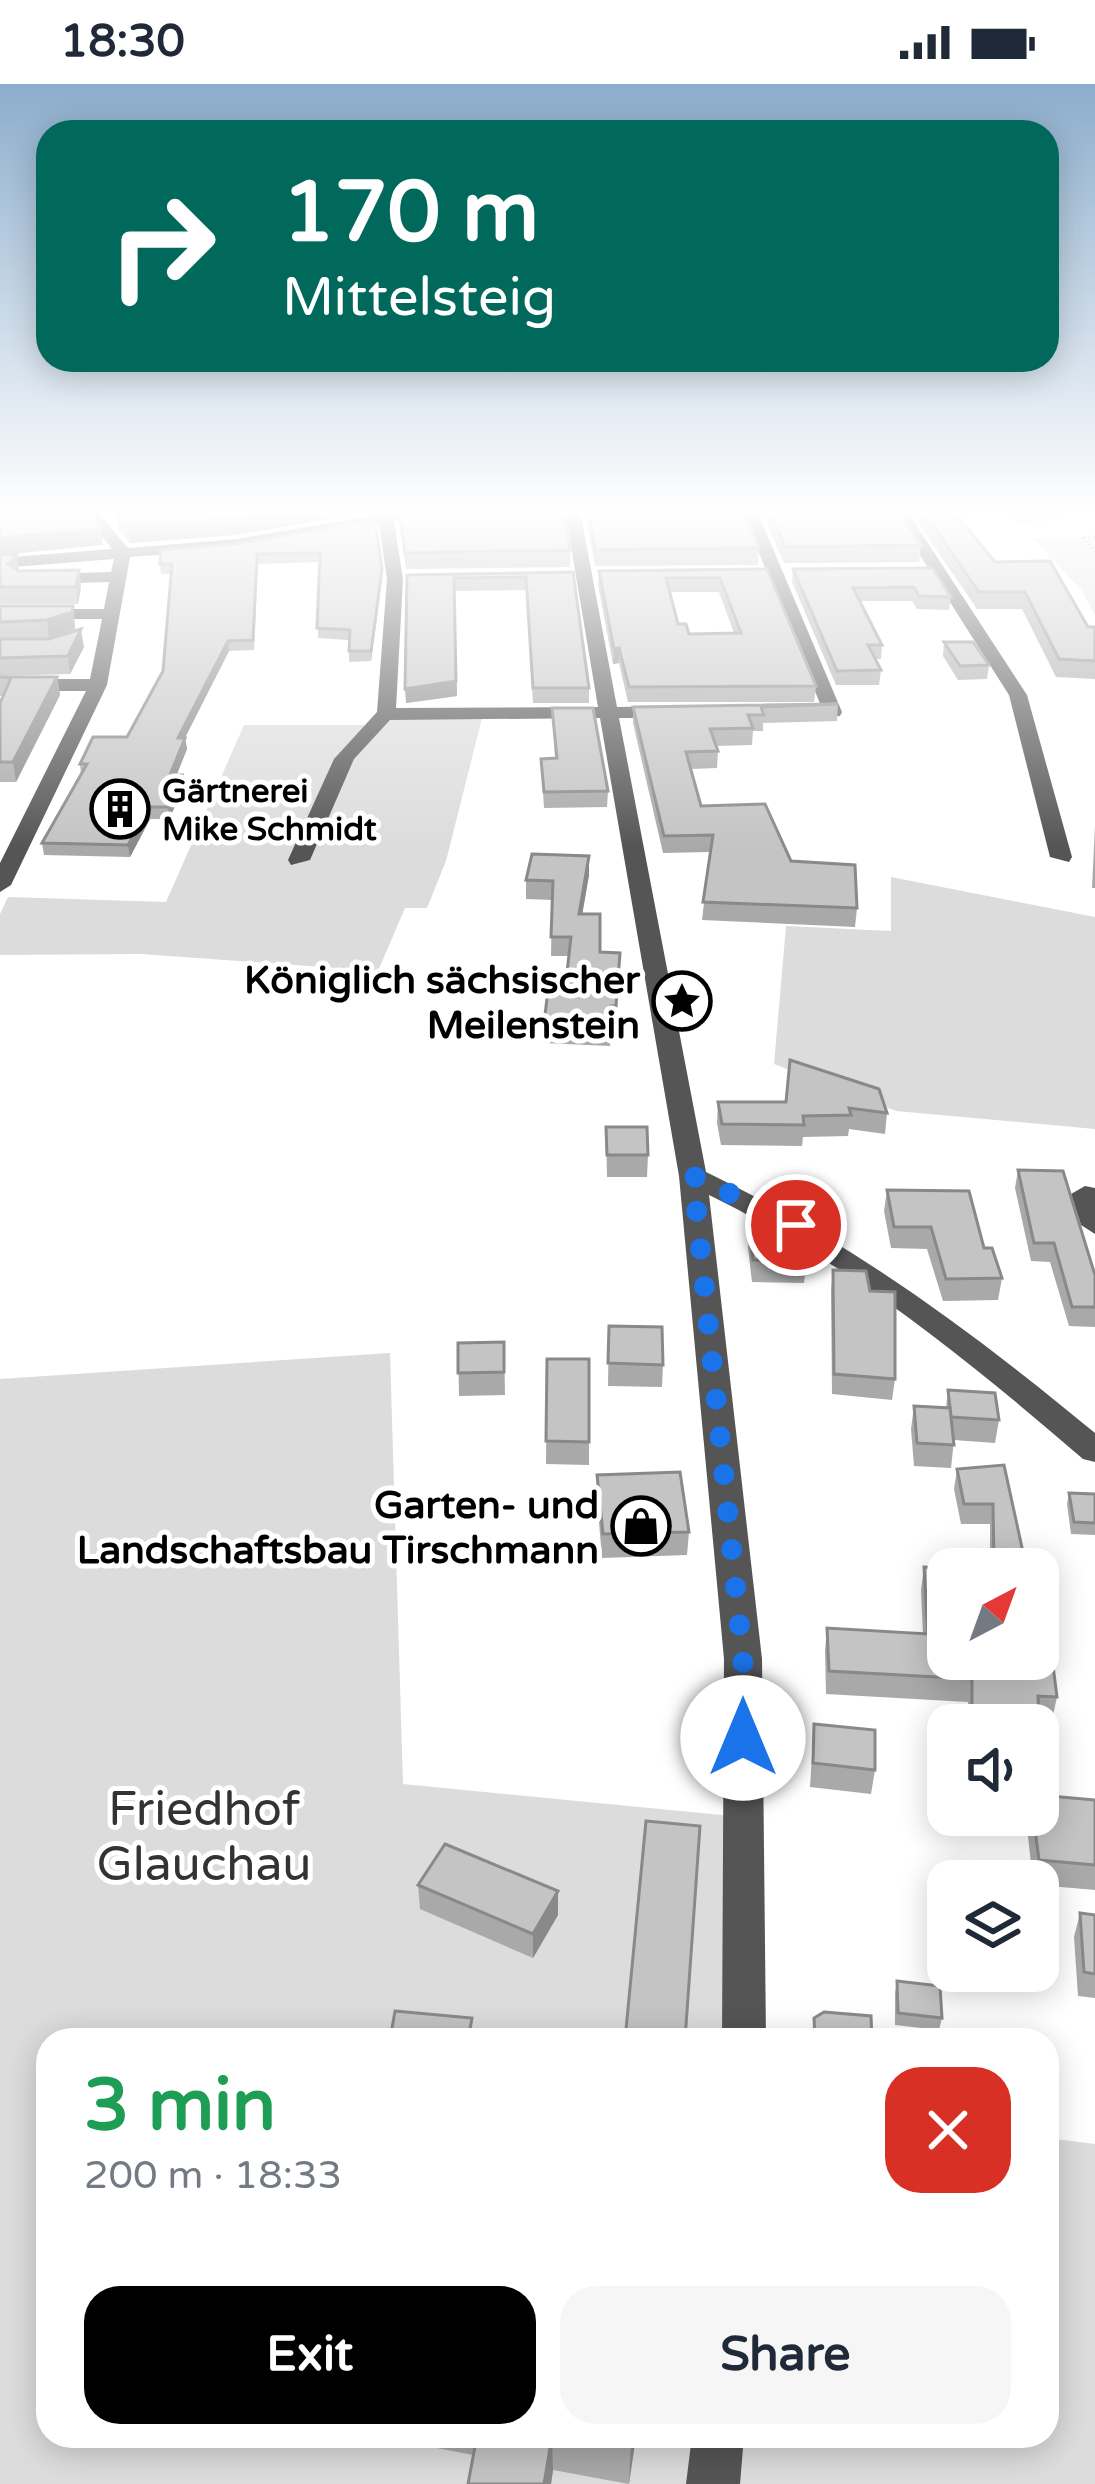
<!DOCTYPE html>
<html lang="en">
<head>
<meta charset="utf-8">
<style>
	:root { --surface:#fff; --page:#f6f6f7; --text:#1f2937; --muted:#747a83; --accent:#000 }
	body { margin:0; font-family:"Varela Round",sans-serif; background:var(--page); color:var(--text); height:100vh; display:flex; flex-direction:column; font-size:45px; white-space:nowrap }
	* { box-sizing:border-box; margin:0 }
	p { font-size:39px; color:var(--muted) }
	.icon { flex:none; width:66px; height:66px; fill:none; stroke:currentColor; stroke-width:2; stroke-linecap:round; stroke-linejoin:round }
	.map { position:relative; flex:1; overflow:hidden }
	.details { position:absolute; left:36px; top:1944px; width:1023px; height:420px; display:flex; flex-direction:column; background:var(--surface); border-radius:36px; box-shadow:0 6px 30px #0003 }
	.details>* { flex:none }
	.hud { position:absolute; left:36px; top:36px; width:1023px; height:252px; border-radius:36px; box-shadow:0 6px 30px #0003; background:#00695c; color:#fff; overflow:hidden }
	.needle { width:78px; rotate:41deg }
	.buttons { position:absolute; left:927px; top:1464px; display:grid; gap:24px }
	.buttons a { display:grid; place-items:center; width:132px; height:132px; border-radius:24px; background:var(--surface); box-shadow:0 6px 30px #0003; font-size:60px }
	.pin { position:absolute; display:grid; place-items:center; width:102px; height:102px; color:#fff; margin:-51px; border:6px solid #fff; border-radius:50%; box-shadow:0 3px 12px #0007 }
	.me { position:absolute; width:132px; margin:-66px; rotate:0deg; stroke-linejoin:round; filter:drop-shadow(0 0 9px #0008) }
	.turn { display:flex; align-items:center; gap:42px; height:252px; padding:0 48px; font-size:54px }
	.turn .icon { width:156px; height:156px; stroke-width:2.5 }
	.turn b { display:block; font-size:84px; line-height:102px }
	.round { display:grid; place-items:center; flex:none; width:126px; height:126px; border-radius:36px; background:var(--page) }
	.head { display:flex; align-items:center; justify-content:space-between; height:204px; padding:0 48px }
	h1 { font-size:72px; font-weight:800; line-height:90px; color:#1e9e55 }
	.button { display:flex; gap:24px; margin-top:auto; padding:24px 48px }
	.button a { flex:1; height:138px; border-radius:36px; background:var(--accent); color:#fff; font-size:48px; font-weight:800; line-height:138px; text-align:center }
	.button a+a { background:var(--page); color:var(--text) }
	.status { display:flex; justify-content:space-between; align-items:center; height:84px; padding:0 60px; background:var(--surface); direction:ltr }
	.status svg { height:33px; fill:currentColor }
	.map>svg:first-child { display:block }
	.green { fill:#dcdcdc }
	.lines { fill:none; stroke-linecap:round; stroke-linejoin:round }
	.path { stroke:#777; stroke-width:3; stroke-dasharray:1.5 3; stroke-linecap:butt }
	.minor { fill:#555; fill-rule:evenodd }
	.wall { fill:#a9a9a9; fill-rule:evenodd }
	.shaded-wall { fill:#898989 }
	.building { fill:#c4c4c4; stroke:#898989; stroke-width:3; fill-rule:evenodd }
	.route { stroke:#1a73e8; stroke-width:21; stroke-dasharray:0 37.8 }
	.labels { text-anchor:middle; stroke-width:10; stroke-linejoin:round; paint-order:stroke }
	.far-poi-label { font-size:33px; font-weight:bold; fill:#000; stroke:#fff; text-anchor:start }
	.poi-label { font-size:39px; font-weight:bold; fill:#000; stroke:#fff; text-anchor:end }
	.near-park-label { font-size:48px; fill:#333; stroke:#fff }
</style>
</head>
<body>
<div class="status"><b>18:30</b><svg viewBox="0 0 49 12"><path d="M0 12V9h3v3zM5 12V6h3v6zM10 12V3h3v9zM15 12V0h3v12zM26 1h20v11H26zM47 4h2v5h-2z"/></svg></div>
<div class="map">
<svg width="1095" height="2400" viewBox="0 0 1095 2400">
	<rect width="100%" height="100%" fill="#fff"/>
	<g class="green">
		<polygon points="1032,454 1095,454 1095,531 1082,507"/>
		<polygon points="386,630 483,630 446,777 427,824 405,824 378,887 141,870 0,871 0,830 8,813 166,818 244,641 366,641"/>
		<polygon points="891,793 1095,833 1095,1045 896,1027 774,980 786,842 891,847"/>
		<polygon points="390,1269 403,1700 742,1733 741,1956 48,1956 48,2352 1047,2352 1047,2054 1095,2060 1095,2400 0,2400 0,1295"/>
	</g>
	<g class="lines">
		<polyline class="path" points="1095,453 1082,453 1095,468"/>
		<g class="minor">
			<path d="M82 427H97L128 464 236 455 401 427H436L394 437 403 495 396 624 598 623 565 427H580L617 623 674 622 683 628 674 634H619L706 1088C850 1157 973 1248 1095 1349V1378L1083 1375C966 1274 848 1179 709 1111L762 1575 766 1956H722L724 1575 679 1092 600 634 390 636 354 675 310 776 291 781 288 776 334 675 377 628 387 495 379 440 236 465 130 473 107 601 11 801 0 808V779L86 607H0V595H90L102 535H0V525H104L109 498 41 500 33 495 41 490 111 488 114 475 0 484V474L112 465Z"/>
			<polygon points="742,427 757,427 842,628 840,632 800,634 791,628 800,622 821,622"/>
			<polygon points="892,427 907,427 1027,611 1072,773 1069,778 1050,773 1009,611"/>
			<polygon points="1085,1102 1095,1104 1095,1150 1081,1141 1071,1110"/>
			<polygon points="692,2352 744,2352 740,2400 686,2400"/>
		</g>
	</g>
	<g class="wall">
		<polygon points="116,427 373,427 235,451 130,459 118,445 116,429 123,428"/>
		<polygon points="398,427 570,466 570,483 406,485"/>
		<polygon points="585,427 744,427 759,464 758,481 595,482"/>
		<polygon points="762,427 899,427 921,461 919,478 784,479"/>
		<polygon points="910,427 953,427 995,478 1088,543 1095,543 1095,595 1056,593 1022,525 977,525"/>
		<polygon points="1003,427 1063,427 1062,436 1016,438"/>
		<polygon points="375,436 382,495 371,577 349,578 349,556 318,554 320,478 258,480 254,566 229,567 185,654 187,665 176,691 184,703 169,735 150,735 130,773 44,771 42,759 81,690 80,680 127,653 163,587 171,490 161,490 160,480 235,460"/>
		<polygon points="0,471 19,487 79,486 81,503 78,520 0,520"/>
		<polygon points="932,484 951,513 949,526 917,525 912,517 859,517 882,561 881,575 875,575 881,586 879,601 836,601 792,498 793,485"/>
		<path d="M767 485 816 602 814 618H628L619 579 613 580 598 501 599 487ZM670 508H719L734 549 689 550 678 540Z"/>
		<polygon points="573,488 589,604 589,619 533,619 526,506 455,507 457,612 406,619 407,491"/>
		<polygon points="0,522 73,522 75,545 49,554 5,555 84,563 70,590 0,592"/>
		<polygon points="944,558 989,581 987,595 958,596 943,572"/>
		<polygon points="0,593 57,593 60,611 16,698 0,698 0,619 3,612 0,612"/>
		<polygon points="838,620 837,637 763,639 763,647 753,647 752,661 716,662 718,667 717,684 691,685 701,722 791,777 857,824 855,843 702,836 710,768 663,769 633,639 633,623"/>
		<polygon points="552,624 608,707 607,723 544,724 541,675 555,674"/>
		<polygon points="1095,742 1095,804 1092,804"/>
		<polygon points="589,772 589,791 582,830 600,868 619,889 615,942 611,942 610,962 544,959 544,939 565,906 569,872 551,872 552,816 526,815 526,796"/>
		<polygon points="718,1018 786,1018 887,1029 885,1050 849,1045 848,1052 803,1053 802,1062 721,1061 717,1039"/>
		<polygon points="606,1043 648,1071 647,1093 607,1093"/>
		<polygon points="1018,1086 1095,1191 1095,1243 1069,1242 1050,1178 1031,1177 1015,1104"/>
		<polygon points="887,1106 984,1164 1002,1194 998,1216 943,1217 927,1165 891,1164 884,1127"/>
		<polygon points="750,1142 807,1176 804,1199 752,1198 748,1164"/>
		<polygon points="833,1186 870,1207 895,1295 892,1316 832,1310 831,1206"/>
		<polygon points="609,1242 663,1281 662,1303 608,1302"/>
		<polygon points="504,1258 505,1311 459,1312 458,1259"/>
		<polygon points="547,1275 589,1275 589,1381 546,1380"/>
		<polygon points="948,1306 999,1336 995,1359 954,1356 951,1384 914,1382 911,1345 914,1322 946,1324"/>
		<polygon points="1004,1381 1026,1482 1026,1485 990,1485 990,1440 961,1440 954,1405 957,1385"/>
		<polygon points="597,1391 689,1448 687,1471 602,1474 597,1414"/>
		<polygon points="1069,1409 1095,1410 1095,1451 1071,1450 1067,1420"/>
		<polygon points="924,1483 948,1575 1057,1613 1052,1636 1039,1635 1042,1698 1039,1712 1095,1716 1095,1806 1038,1801 1038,1797 1033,1797 1026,1735 1027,1731 1038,1731 1038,1641 967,1641 968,1618 826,1610 825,1567 827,1544 923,1550 921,1506"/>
		<polygon points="814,1640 875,1686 871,1710 810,1703"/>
		<polygon points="948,1649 948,1710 945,1709 945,1665"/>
		<polygon points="418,1801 558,1807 558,1831 533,1874 420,1825"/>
		<polygon points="1080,1829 1095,1831 1095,1914 1078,1912 1074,1853"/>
		<polygon points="897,1897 942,1934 939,1946 895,1941 895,1909"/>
		<polygon points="410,2352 636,2352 629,2400 553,2386 551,2400 468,2400 473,2371 411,2359"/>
	</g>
	<g class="shaded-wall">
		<polygon points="278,427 373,427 235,451 130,459 128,443"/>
		<polygon points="101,445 103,461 0,471 0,454"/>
		<polygon points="17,470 19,487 8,480"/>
		<polygon points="382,485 382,495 371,577 371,567"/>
		<polygon points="79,486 81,503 78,520 76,503"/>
		<polygon points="454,494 457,612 406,619 405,605"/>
		<polygon points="73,522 75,545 49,554 47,536"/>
		<polygon points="81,545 84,563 70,590 68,572"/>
		<polygon points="228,557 229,567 179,665 178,654"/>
		<polygon points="619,564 619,579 613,580 614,565"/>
		<polygon points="57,593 60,611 16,698 13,678"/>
		<polygon points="185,654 187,665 172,703 170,691"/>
		<polygon points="182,691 184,703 169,735 168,723"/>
		<polygon points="149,723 150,735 130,773 128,761"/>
		<polygon points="589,772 589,791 579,849 579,830"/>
		<polygon points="558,1807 558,1831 533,1874 533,1850"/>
		<polygon points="552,2352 553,2386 551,2400 544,2400"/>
		<polygon points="632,2352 636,2352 629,2400 631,2359"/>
	</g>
	<g class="building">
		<polygon points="0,427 89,427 101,445 0,454"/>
		<polygon points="125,427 278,427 234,435 128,443 116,429"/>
		<polygon points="399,427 563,427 570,466 405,469"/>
		<polygon points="588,427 744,427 759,464 595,466"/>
		<polygon points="770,427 899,427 921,461 785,463"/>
		<polygon points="923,427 953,427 995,478 1050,477 1088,543 1095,543 1095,577 1059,575 1025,508 979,508"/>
		<polygon points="375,436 382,485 371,567 349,567 350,546 317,544 320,469 257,470 253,556 228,557 178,654 185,654 170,691 182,691 168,723 149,723 128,761 42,759 87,680 80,680 93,653 127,653 163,587 172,480 160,480 161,466 235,460"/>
		<polygon points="17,470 8,480 18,487 79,486 76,503 0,503 0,471"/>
		<polygon points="932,484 951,513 919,512 914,503 853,504 882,561 868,561 881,586 837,587 793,485"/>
		<path d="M767 485 816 602 629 603 619 564 614 565 599 487ZM666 494H720L741 549 689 550 686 540H678Z"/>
		<polygon points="573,488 589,604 533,604 526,493 454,494 456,597 405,605 407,491"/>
		<polygon points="0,522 73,522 72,528 47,536 0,538"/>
		<polygon points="81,545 68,572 0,574 0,555 49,555"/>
		<polygon points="944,558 973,558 989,581 960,582"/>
		<polygon points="0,593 57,593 13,678 0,678 0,619 11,594"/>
		<polygon points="838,620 761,623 764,631 748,631 753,644 710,645 718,667 686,668 701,722 765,720 791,777 855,781 857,824 703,818 713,751 664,752 633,623"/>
		<polygon points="552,624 593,624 608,707 544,708 541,675 557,674"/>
		<polygon points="532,770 589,772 579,830 600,830 600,868 620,869 616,922 611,922 610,941 544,939 548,906 565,906 571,853 551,853 553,797 526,796"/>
		<polygon points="790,976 879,1005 887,1029 849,1024 851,1031 803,1032 804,1041 722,1040 718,1018 786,1018"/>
		<polygon points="606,1043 647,1043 648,1071 607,1071"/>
		<polygon points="1018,1086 1063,1087 1095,1191 1095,1223 1072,1223 1054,1159 1034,1159"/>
		<polygon points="887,1106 969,1107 984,1164 992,1164 1002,1194 946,1195 931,1143 894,1143"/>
		<polygon points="750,1142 802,1145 807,1176 753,1176"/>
		<polygon points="833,1186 866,1187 870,1207 895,1208 895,1295 834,1290"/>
		<polygon points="609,1242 662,1243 663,1281 608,1279"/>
		<polygon points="504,1258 504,1288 458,1289 458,1259"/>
		<polygon points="547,1275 589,1275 589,1358 546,1357"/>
		<polygon points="948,1306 995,1309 999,1336 951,1333"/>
		<polygon points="914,1322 950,1324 954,1361 917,1359"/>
		<polygon points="1004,1381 1026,1482 994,1478 993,1420 964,1420 957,1385"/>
		<polygon points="680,1388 689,1448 603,1450 597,1391"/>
		<polygon points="1069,1409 1095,1410 1095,1439 1074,1438"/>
		<polygon points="924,1483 951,1485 948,1485 948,1575 1038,1575 1038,1565 1051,1566 1057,1613 1038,1612 1042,1698 1038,1697 1038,1641 972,1641 972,1595 829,1587 827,1544 928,1550"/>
		<polygon points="814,1640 875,1646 875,1686 813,1679"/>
		<polygon points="1038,1711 1095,1716 1095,1781 1039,1776 1033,1731 1038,1731"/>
		<polygon points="646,1737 700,1742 685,1956 625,1956"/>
		<polygon points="445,1760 558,1807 533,1850 418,1801"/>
		<polygon points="1080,1829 1095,1831 1095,1890 1084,1888"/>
		<polygon points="897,1897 940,1902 942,1934 898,1929"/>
		<polygon points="395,1927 472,1934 468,1956 390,1956"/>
		<polygon points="824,1928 871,1932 872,1956 815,1956 814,1934"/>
		<polygon points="477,2352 552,2352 544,2400 468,2400"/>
		<polygon points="595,2352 632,2352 631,2359"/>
	</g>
	<linearGradient id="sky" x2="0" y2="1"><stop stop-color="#8cadcc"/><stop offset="0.56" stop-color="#fff"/><stop offset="1" stop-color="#fff" stop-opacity="0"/></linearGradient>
	<rect width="1095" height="763" fill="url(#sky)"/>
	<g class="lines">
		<polyline class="route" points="743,1654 743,1575 693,1092 796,1141"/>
	</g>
	<defs>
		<symbol id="building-ring" viewBox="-11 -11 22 22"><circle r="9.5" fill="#fff" stroke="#000" stroke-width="1.5"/><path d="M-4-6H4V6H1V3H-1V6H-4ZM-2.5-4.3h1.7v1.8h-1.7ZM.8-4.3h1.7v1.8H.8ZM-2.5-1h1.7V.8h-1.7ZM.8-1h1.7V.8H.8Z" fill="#000"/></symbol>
		<symbol id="sight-ring" viewBox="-11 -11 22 22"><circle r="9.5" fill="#fff" stroke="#000" stroke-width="1.5"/><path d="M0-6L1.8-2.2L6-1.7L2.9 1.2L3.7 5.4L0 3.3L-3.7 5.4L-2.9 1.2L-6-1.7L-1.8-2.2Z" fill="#000"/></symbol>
		<symbol id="shop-ring" viewBox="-11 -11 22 22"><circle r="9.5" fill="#fff" stroke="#000" stroke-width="1.5"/><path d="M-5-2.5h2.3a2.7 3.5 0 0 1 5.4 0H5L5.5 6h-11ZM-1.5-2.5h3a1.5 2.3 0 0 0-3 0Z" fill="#000"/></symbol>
	</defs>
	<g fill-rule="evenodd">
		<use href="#building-ring" x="87" y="692" width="66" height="66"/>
		<use href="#sight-ring" x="649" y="884" width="66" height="66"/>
		<use href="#shop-ring" x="608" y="1409" width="66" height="66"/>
	</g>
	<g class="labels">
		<g class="far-poi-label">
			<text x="162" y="718">Gärtnerei<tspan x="162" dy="38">Mike Schmidt</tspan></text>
		</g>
		<g class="poi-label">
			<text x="640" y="909">Königlich sächsischer<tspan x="640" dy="45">Meilenstein</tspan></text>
			<text x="599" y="1434">Garten- und<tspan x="599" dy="45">Landschaftsbau Tirschmann</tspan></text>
		</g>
		<g class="near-park-label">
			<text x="204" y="1741">Friedhof<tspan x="204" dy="55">Glauchau</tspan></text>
		</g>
	</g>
</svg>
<div class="buttons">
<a><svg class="needle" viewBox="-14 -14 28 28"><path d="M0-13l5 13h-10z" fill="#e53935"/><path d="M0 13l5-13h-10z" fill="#747a83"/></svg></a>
<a><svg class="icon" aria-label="sound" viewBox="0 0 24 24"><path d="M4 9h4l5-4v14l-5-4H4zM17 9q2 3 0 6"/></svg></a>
<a><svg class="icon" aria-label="layers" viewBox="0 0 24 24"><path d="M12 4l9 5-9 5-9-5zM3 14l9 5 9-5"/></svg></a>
</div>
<div class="pin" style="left:796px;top:1141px;background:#d93025"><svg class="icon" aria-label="arrive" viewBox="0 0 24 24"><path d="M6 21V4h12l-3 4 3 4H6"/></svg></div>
<svg class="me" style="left:743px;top:1654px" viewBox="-20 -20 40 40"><circle r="19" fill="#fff"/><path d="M0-13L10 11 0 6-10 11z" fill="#1a73e8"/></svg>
<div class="hud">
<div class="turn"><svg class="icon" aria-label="right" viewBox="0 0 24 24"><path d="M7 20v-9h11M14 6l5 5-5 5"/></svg><div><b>170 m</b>Mittelsteig</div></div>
</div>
<section class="details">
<div class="head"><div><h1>3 min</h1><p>200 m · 18:33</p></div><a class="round" style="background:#d93025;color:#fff"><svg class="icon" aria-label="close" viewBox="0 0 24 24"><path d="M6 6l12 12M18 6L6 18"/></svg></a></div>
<div class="button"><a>Exit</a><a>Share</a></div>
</section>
</div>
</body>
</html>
